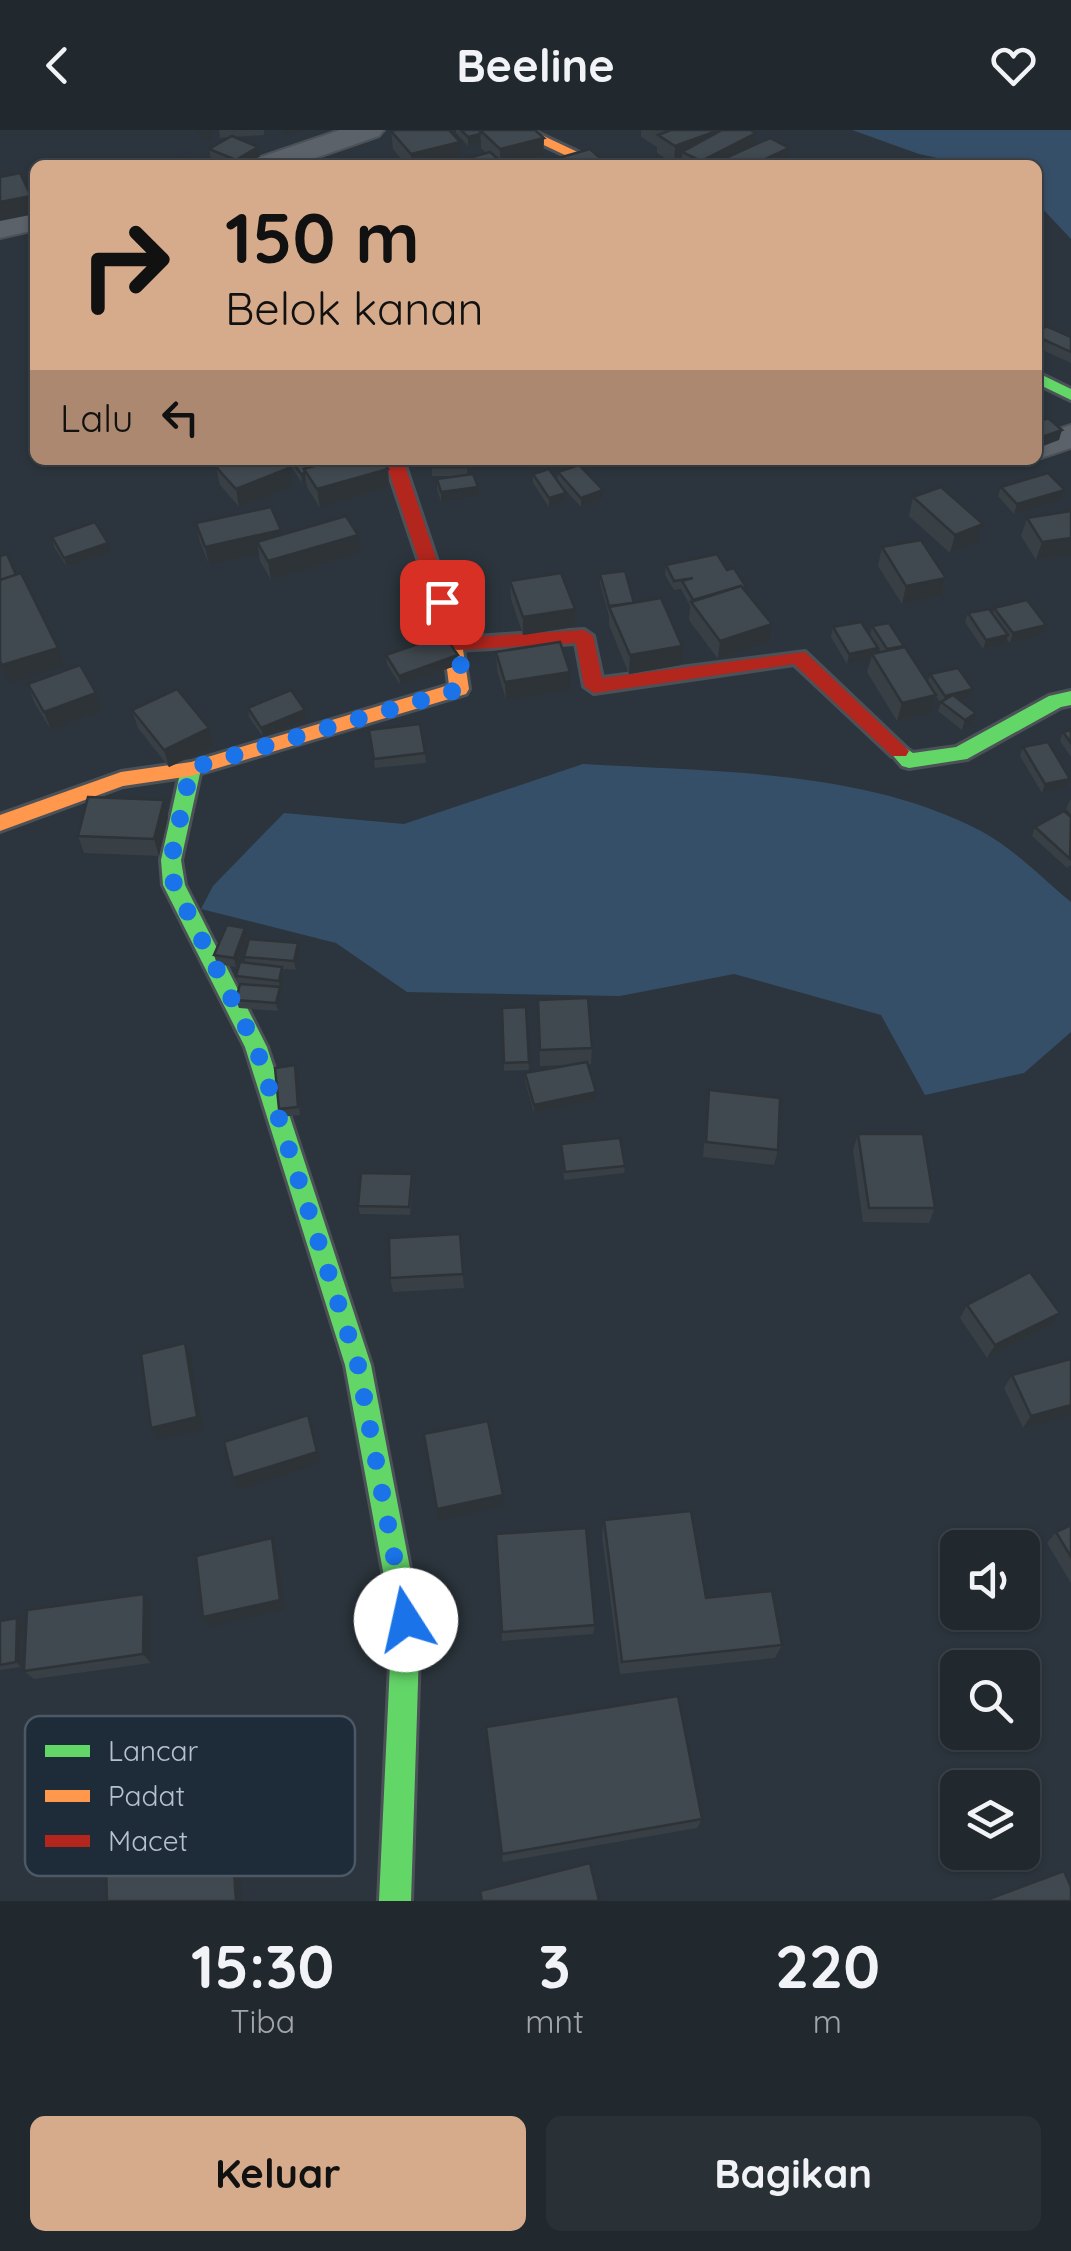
<!DOCTYPE html>
<html lang="id">
<head>
<meta charset="utf-8">
<style>
	:root { --surface:#21282e; --page:#293036; --text:#f1f3f6; --muted:#a2a6aa; --line:#3e444a; --accent:#d6ab8b }
	body { margin:0; font-family:Quicksand,sans-serif; background:var(--page); color:var(--text); height:100vh; display:flex; flex-direction:column; font-size:38px; white-space:nowrap }
	* { box-sizing:border-box; margin:0 }
	p { font-size:32px; color:var(--muted) }
	.icon { flex:none; width:55px; height:55px; fill:none; stroke:currentColor; stroke-width:2; stroke-linecap:round; stroke-linejoin:round }
	.map { position:relative; height:1771px; overflow:hidden }
	.side { display:flex; flex-direction:column; background:var(--surface); flex:1 }
	.side>* { flex:none }
	.guide { position:absolute; left:30px; top:30px; width:1012px; height:305px; border-radius:15px; box-shadow:0 2px 8px #0004,0 0 0 2px var(--line); background:#d6ab8b; color:#111; overflow:hidden }
	.tools { position:absolute; left:940px; top:1400px; display:grid; gap:20px }
	.tools a { display:grid; place-items:center; width:100px; height:100px; border-radius:15px; background:var(--surface); box-shadow:0 2px 8px #0004,0 0 0 2px var(--line); font-size:50px }
	.pin { position:absolute; display:grid; place-items:center; width:85px; height:85px; color:#fff; margin:-42px; border-radius:20px; box-shadow:0 5px 15px #0006 }
	.me { position:absolute; width:110px; margin:-55px; rotate:350deg; stroke-linejoin:round; filter:drop-shadow(0 0 8px #0008) }
	.turn { display:flex; align-items:center; gap:35px; height:210px; padding:0 30px; font-size:45px }
	.turn .icon { width:130px; height:130px; stroke-width:2.5 }
	.turn b { display:block; font-size:70px; line-height:85px }
	.then { display:flex; align-items:center; height:95px; padding:0 30px; background:#0003; gap:20px; font-size:38px }
	.eta { display:flex; justify-content:space-evenly; align-items:center; height:170px; text-align:center }
	.eta b { font-size:60px; font-weight:700; line-height:70px }
	.action { display:flex; gap:20px; margin-top:auto; padding:20px 30px }
	.action a { flex:1; height:115px; border-radius:15px; background:var(--accent); color:#111; font-size:40px; font-weight:700; line-height:115px; text-align:center }
	.action a+a { background:var(--page); color:var(--text) }
	header { display:flex; justify-content:space-between; align-items:center; height:130px; padding:0 30px; background:var(--surface); font-size:45px; font-weight:700 }
	.map>svg:first-child { display:block }
	.water { fill:#364f68 }
	.lines { fill:none; stroke-linecap:round; stroke-linejoin:round }
	.street-casing { stroke:#4b5157; stroke-width:4 }
	.fast-casing { stroke:#4b5157; stroke-width:6 }
	.slow-casing { stroke:#4b5157; stroke-width:6 }
	.jam-casing { stroke:#4b5157; stroke-width:6 }
	.street { fill:#5c626a; fill-rule:evenodd }
	.fast { fill:#63d668; fill-rule:evenodd }
	.slow { fill:#ff974d; fill-rule:evenodd }
	.jam { fill:#b3261e; fill-rule:evenodd }
	.wall { fill:#383f45 }
	.shaded-wall { fill:#2e3338 }
	.building { fill:#414950; stroke:#2e3338; stroke-width:2.5 }
	.route { stroke:#1a73e8; stroke-width:18; stroke-dasharray:0 32.4 }
	.key { fill:#1e2b39; stroke:#4c5865; stroke-width:2.5 }
	.key-label { font-size:28px; fill:#b7c1cd }
</style>
</head>
<body>
<header><svg class="icon" aria-label="back" viewBox="0 0 24 24"><path d="M15 5l-7 7 7 7"/></svg>Beeline<svg class="icon" aria-label="heart" viewBox="0 0 24 24"><path d="M12 20l-8-8c-3-5 5-10 8-4 3-6 11-1 8 4z"/></svg></header>
<div class="map">
<svg width="1071" height="1771" viewBox="0 0 1071 1771">
	<rect width="100%" height="100%" fill="#2c353d"/>
	<g class="water">
		<polygon points="852,0 1071,0 1071,109 1038,74 1038,35 969,35 919,24"/>
		<path d="M583 634C713 642 864 639 981 701 1013 718 1043 749 1071 772V902L1024 943 925 965 881 885 734 844 620 866 407 862 336 813 201 779 213 756 284 683 404 694Z"/>
	</g>
	<g class="lines">
		<defs>
			<g id="street">
				<polygon points="340,0 384,0 379,6 295,35 251,35 255,29"/>
				<polygon points="35,82 35,100 0,108 0,90"/>
				<polygon points="1071,295 1071,318 1038,329 1038,306"/>
			</g>
			<g id="fast">
				<polygon points="1038,243 1071,259 1071,270 1038,254"/>
				<polygon points="1071,561 1071,575 1061,577 967,629 909,638 902,636 889,621 899,614 913,623 956,617 1049,566"/>
				<polygon points="191,632 201,639 181,730 185,755 267,917 371,1235 420,1490 411,1771 379,1771 392,1490 345,1235 245,917 163,755 161,730 181,639"/>
			</g>
			<g id="slow">
				<polygon points="512,0 531,0 605,35 586,35"/>
				<polygon points="451,494 460,500 469,559 466,564 191,646 123,656 0,701 0,685 121,642 191,632 449,555 442,500"/>
			</g>
			<g id="jam">
				<polygon points="385,330 403,330 460,500 458,505 444,505 442,500"/>
				<polygon points="584,500 593,506 602,548 805,522 909,621 906,626 892,626 794,534 594,563 584,556 576,513 457,520 448,514 457,508"/>
			</g>
		</defs>
		<use href="#street" class="street-casing"/>
		<use href="#fast" class="fast-casing"/>
		<use href="#slow" class="slow-casing"/>
		<use href="#jam" class="jam-casing"/>
		<use href="#street" class="street"/>
		<use href="#fast" class="fast"/>
		<use href="#slow" class="slow"/>
		<use href="#jam" class="jam"/>
	</g>
	<g class="wall">
		<polygon points="219,0 264,0 264,5 234,7 260,26 245,35 226,35 211,29 209,19 230,7 220,8"/>
		<polygon points="456,0 535,0 544,8 543,26 508,35 469,35 469,28 486,23 481,18 481,13 468,16 456,3"/>
		<polygon points="641,0 756,3 754,15 789,18 787,35 681,35 682,31 674,34 657,23 657,17 641,7"/>
		<polygon points="391,1 461,30 439,35 406,35 393,19"/>
		<polygon points="1038,203 1071,207 1071,233 1038,218"/>
		<polygon points="223,330 281,330 292,357 239,377 220,355 216,337 225,333"/>
		<polygon points="288,330 331,330 388,339 389,357 320,378 307,357 306,352 302,353 289,333"/>
		<polygon points="432,330 468,330 467,345 478,357 478,366 441,372 437,359 437,349 457,346 432,346"/>
		<polygon points="558,342 602,370 581,377 558,352 566,363 565,372 549,377 533,353 533,344 557,351"/>
		<polygon points="1001,357 1065,360 1062,370 1014,384 998,366"/>
		<polygon points="913,367 978,412 950,423 909,386"/>
		<polygon points="1071,381 1071,425 1036,430 1021,406 1027,388"/>
		<polygon points="196,393 281,400 282,405 360,423 271,450 260,431 259,424 209,435 200,412"/>
		<polygon points="52,407 110,422 67,437 54,417"/>
		<polygon points="882,417 946,448 941,466 902,474 878,436"/>
		<polygon points="666,435 727,440 746,457 745,461 772,494 769,512 718,529 689,490 690,476 681,459 674,460 665,445"/>
		<polygon points="600,444 634,473 681,535 629,544 609,495 609,486 600,453"/>
		<polygon points="510,451 574,497 523,505 511,469"/>
		<polygon points="994,478 1046,495 1043,505 1010,513 1007,509 1005,515 983,519 965,492 968,483 993,483"/>
		<polygon points="872,496 904,516 928,552 930,544 973,559 970,568 960,571 976,583 973,593 962,600 938,581 941,573 936,566 931,583 897,591 867,542 871,529 847,534 831,507 833,497 878,518 876,523 881,522 870,506"/>
		<polygon points="496,522 570,542 570,560 506,570 497,540"/>
		<polygon points="386,525 458,525 458,535 400,555 387,534"/>
		<polygon points="28,554 102,581 51,600 34,572"/>
		<polygon points="248,578 305,580 307,589 263,607 249,587"/>
		<polygon points="132,580 209,598 214,616 169,637 138,598"/>
		<polygon points="369,600 425,623 426,633 375,638"/>
		<polygon points="1071,600 1071,627 1060,611 1063,602"/>
		<polygon points="1023,617 1070,649 1067,658 1042,663 1020,626"/>
		<polygon points="1070,670 1071,670 1071,684 1066,679"/>
		<polygon points="168,687 159,726 84,723 78,706"/>
		<polygon points="1071,687 1071,735 1067,738 1032,706 1035,697"/>
		<polygon points="247,807 236,837 217,834 214,825"/>
		<polygon points="298,813 300,822 296,840 283,839 284,845 280,859 281,866 278,881 239,878 236,870 240,855 238,854 236,846 246,833 244,827"/>
		<polygon points="538,870 592,918 591,934 588,934 596,962 596,970 534,983 525,951 525,943 570,935 540,936"/>
		<polygon points="526,877 529,940 504,941 502,878"/>
		<polygon points="295,935 300,985 281,987 279,979"/>
		<polygon points="709,960 778,1020 774,1035 703,1027"/>
		<polygon points="858,1004 935,1078 929,1093 863,1092 853,1020"/>
		<polygon points="561,1014 625,1036 624,1043 564,1050"/>
		<polygon points="413,1051 410,1085 360,1084 358,1076"/>
		<polygon points="460,1104 464,1158 393,1162 390,1148"/>
		<polygon points="967,1175 1051,1196 987,1228 960,1188"/>
		<polygon points="1071,1229 1023,1298 1004,1258 1012,1245"/>
		<polygon points="604,1390 706,1468 782,1515 775,1528 620,1544 602,1406"/>
		<polygon points="1071,1395 1071,1453 1047,1413 1056,1402"/>
		<polygon points="496,1404 595,1495 593,1504 502,1511"/>
		<polygon points="151,1473 151,1533 34,1549 24,1541"/>
		<polygon points="17,1488 22,1493 21,1537 0,1540 0,1491"/>
		<polygon points="486,1597 702,1689 697,1698 503,1732"/>
	</g>
	<g class="shaded-wall">
		<polygon points="212,0 213,8 200,11 198,2"/>
		<polygon points="284,0 303,0 285,6"/>
		<polygon points="719,0 727,14 682,22 682,31 674,34 675,16"/>
		<polygon points="756,3 754,21 726,35 701,35 701,31"/>
		<polygon points="480,4 481,13 468,16 468,7"/>
		<polygon points="544,8 543,26 508,35 500,35 500,19"/>
		<polygon points="460,12 461,30 439,35 411,35 411,24"/>
		<polygon points="258,17 260,26 245,35 236,35 236,30"/>
		<polygon points="789,18 787,35 753,35"/>
		<polygon points="31,66 35,84 0,91 0,72"/>
		<polygon points="1062,300 1059,310 1038,318 1039,308"/>
		<polygon points="289,338 292,357 239,377 236,359"/>
		<polygon points="388,339 389,357 320,378 317,359"/>
		<polygon points="305,343 306,352 302,353 301,344"/>
		<polygon points="478,357 478,366 441,372 441,362"/>
		<polygon points="603,360 602,370 581,377 581,368"/>
		<polygon points="1065,360 1062,370 1014,384 1017,374"/>
		<polygon points="566,363 565,372 549,377 549,368"/>
		<polygon points="983,394 978,412 950,423 955,405"/>
		<polygon points="281,400 284,418 257,412 259,424 209,435 205,417"/>
		<polygon points="358,405 360,423 271,450 268,431"/>
		<polygon points="1071,408 1071,425 1036,430 1042,412"/>
		<polygon points="108,413 110,422 67,437 64,428"/>
		<polygon points="946,448 941,466 902,474 906,456"/>
		<polygon points="575,479 574,497 523,505 523,487"/>
		<polygon points="772,494 769,512 718,529 720,511"/>
		<polygon points="1046,495 1043,505 1010,513 1013,503"/>
		<polygon points="1008,505 1005,515 983,519 986,510"/>
		<polygon points="682,516 681,535 629,544 630,525"/>
		<polygon points="58,518 64,536 9,553 2,535"/>
		<polygon points="878,518 875,528 872,524 871,529 847,534 849,524"/>
		<polygon points="458,525 458,535 400,555 399,546"/>
		<polygon points="570,542 570,560 506,570 505,552"/>
		<polygon points="973,559 970,568 945,575 943,573 945,566"/>
		<polygon points="96,563 102,581 51,600 44,582"/>
		<polygon points="936,565 931,583 897,591 902,573"/>
		<polygon points="305,580 307,589 263,607 261,598"/>
		<polygon points="976,583 973,593 962,600 965,590"/>
		<polygon points="209,598 214,616 169,637 164,620"/>
		<polygon points="1070,649 1067,658 1042,663 1045,654"/>
		<polygon points="164,670 168,687 159,726 154,709"/>
		<polygon points="245,798 247,807 236,837 234,828"/>
		<polygon points="298,813 300,822 296,840 294,831"/>
		<polygon points="282,837 284,845 280,859 279,851"/>
		<polygon points="280,857 281,866 278,881 276,873"/>
		<polygon points="596,962 596,970 534,983 534,975"/>
		<polygon points="1060,1183 1051,1196 987,1228 995,1215"/>
		<polygon points="185,1213 191,1226 203,1299 158,1310 151,1298"/>
		<polygon points="1071,1275 1071,1285 1023,1298 1031,1286"/>
		<polygon points="308,1285 320,1333 238,1360 233,1348"/>
		<polygon points="503,1365 504,1376 439,1390 437,1379"/>
		<polygon points="272,1408 276,1418 285,1479 209,1497 203,1487"/>
		<polygon points="144,1464 151,1473 151,1533 143,1524"/>
		<polygon points="17,1488 22,1493 21,1537 16,1532"/>
		<polygon points="166,1674 170,1677 173,1714 110,1728 106,1726"/>
		<polygon points="232,1713 238,1719 242,1771 236,1771"/>
	</g>
	<g class="building">
		<polygon points="396,0 449,0 460,12 411,24 391,1"/>
		<polygon points="461,0 480,0 480,4 468,7"/>
		<polygon points="480,0 535,0 544,8 500,19"/>
		<polygon points="671,0 719,0 675,16 658,5"/>
		<polygon points="722,0 750,0 756,3 701,31 682,22"/>
		<polygon points="232,6 258,17 236,30 209,19"/>
		<polygon points="770,8 789,18 753,35 710,35"/>
		<polygon points="590,19 608,35 552,35 548,31"/>
		<polygon points="490,22 505,35 477,35 469,28"/>
		<polygon points="185,27 191,35 163,35 161,32"/>
		<polygon points="20,43 31,66 0,72 0,47"/>
		<polygon points="1046,196 1071,207 1071,222 1038,207 1038,203"/>
		<polygon points="1048,288 1062,300 1039,308 1038,307 1038,292"/>
		<polygon points="234,330 281,330 289,338 236,359 216,337"/>
		<polygon points="291,330 331,330 331,331 304,339 305,343 301,344"/>
		<polygon points="334,330 382,330 388,339 317,359 304,339"/>
		<rect x="432" y="330" width="35" height="7"/>
		<polygon points="579,335 603,360 581,368 558,342"/>
		<polygon points="549,339 566,363 549,368 533,344"/>
		<polygon points="1048,343 1065,360 1017,374 1001,357"/>
		<polygon points="473,344 478,357 441,362 437,349"/>
		<polygon points="941,357 983,394 955,405 913,367"/>
		<polygon points="271,377 281,400 205,417 196,393"/>
		<polygon points="1071,381 1071,408 1042,412 1027,388"/>
		<polygon points="346,386 358,405 268,431 257,412"/>
		<polygon points="95,392 108,413 64,428 52,407"/>
		<polygon points="921,410 946,448 906,456 882,417"/>
		<polygon points="7,424 16,445 0,450 0,426"/>
		<polygon points="717,424 727,440 734,438 746,457 743,458 741,456 693,470 682,451 693,448 674,451 666,435"/>
		<polygon points="625,441 634,473 609,476 600,444"/>
		<polygon points="21,443 58,518 2,535 0,531 0,450"/>
		<polygon points="561,443 575,479 523,487 510,451"/>
		<polygon points="741,456 772,494 720,511 691,472"/>
		<polygon points="661,468 682,516 630,525 609,477"/>
		<polygon points="1027,470 1046,495 1013,503 994,478"/>
		<polygon points="989,479 1008,505 986,510 968,483"/>
		<polygon points="861,492 878,518 849,524 833,497"/>
		<polygon points="889,493 904,516 887,519 872,496"/>
		<polygon points="444,505 458,525 399,546 386,525"/>
		<polygon points="560,512 570,542 505,552 496,522"/>
		<polygon points="905,517 936,565 902,573 872,524"/>
		<polygon points="80,535 96,563 44,582 28,554"/>
		<polygon points="958,538 973,559 945,566 930,544"/>
		<polygon points="177,559 209,598 164,620 132,580"/>
		<polygon points="291,560 305,580 261,598 248,578"/>
		<polygon points="953,565 976,583 965,590 941,572"/>
		<polygon points="420,594 425,623 374,629 369,600"/>
		<polygon points="1071,600 1071,613 1063,602"/>
		<polygon points="1048,612 1070,649 1045,654 1023,617"/>
		<polygon points="88,667 164,670 154,709 78,706"/>
		<polygon points="1064,681 1071,687 1070,729 1035,697"/>
		<polygon points="227,795 245,798 234,828 214,825"/>
		<polygon points="249,809 298,813 294,831 244,827"/>
		<polygon points="240,832 282,837 279,851 236,846"/>
		<polygon points="240,854 280,857 276,873 236,870"/>
		<polygon points="588,868 592,918 540,920 538,870"/>
		<polygon points="526,877 529,932 504,933 502,878"/>
		<polygon points="587,932 596,962 534,975 525,943"/>
		<polygon points="295,935 298,977 279,979 275,938"/>
		<polygon points="709,960 780,968 778,1020 706,1012"/>
		<polygon points="858,1004 923,1004 935,1078 869,1078"/>
		<polygon points="620,1008 625,1036 565,1042 561,1014"/>
		<polygon points="361,1043 412,1044 409,1077 358,1076"/>
		<polygon points="460,1104 463,1144 390,1148 389,1108"/>
		<polygon points="1030,1142 1060,1183 995,1215 967,1175"/>
		<polygon points="185,1213 197,1287 151,1298 141,1224"/>
		<polygon points="1071,1229 1071,1275 1031,1286 1012,1245"/>
		<polygon points="308,1285 317,1322 233,1348 224,1312"/>
		<polygon points="488,1291 503,1365 437,1379 424,1304"/>
		<polygon points="691,1381 706,1468 772,1461 782,1515 622,1532 604,1390"/>
		<polygon points="1071,1395 1071,1427 1056,1402"/>
		<polygon points="586,1398 595,1495 502,1502 496,1404"/>
		<polygon points="272,1408 280,1470 203,1487 196,1426"/>
		<polygon points="144,1464 143,1524 24,1541 27,1480"/>
		<polygon points="17,1488 16,1532 0,1535 0,1491"/>
		<polygon points="678,1566 702,1689 502,1724 486,1597"/>
		<polygon points="232,1713 236,1771 107,1771 106,1738"/>
		<polygon points="590,1733 599,1771 482,1771 480,1761"/>
		<polygon points="1064,1741 1071,1757 1071,1771 990,1771 989,1769"/>
	</g>
	<g class="lines">
		<path class="route" d="M406 1490 358 1235 256 917 174 755 171 730 191 638 460 559C466 529 450 500 442 472"/>
	</g>
	<rect x="25" y="1586" width="330" height="160" rx="15" class="key"/>
	<rect x="45" y="1615" width="45" height="12" fill="#63d668"/>
	<rect x="45" y="1660" width="45" height="12" fill="#ff974d"/>
	<rect x="45" y="1705" width="45" height="12" fill="#b3261e"/>
	<g class="key-label">
		<text x="108" y="1631">Lancar</text>
		<text x="108" y="1676">Padat</text>
		<text x="108" y="1721">Macet</text>
	</g>
</svg>
<div class="tools">
<a><svg class="icon" aria-label="sound" viewBox="0 0 24 24"><path d="M4 9h4l5-4v14l-5-4H4zM17 9q2 3 0 6"/></svg></a>
<a><svg class="icon" aria-label="search" viewBox="0 0 24 24"><circle cx="10" cy="10" r="6"/><path d="M15 15l6 6"/></svg></a>
<a><svg class="icon" aria-label="layers" viewBox="0 0 24 24"><path d="M12 4l9 5-9 5-9-5zM3 14l9 5 9-5"/></svg></a>
</div>
<div class="pin" style="left:442px;top:472px;background:#d93025"><svg class="icon" aria-label="arrive" viewBox="0 0 24 24"><path d="M6 21V4h12l-3 4 3 4H6"/></svg></div>
<svg class="me" style="left:406px;top:1490px" viewBox="-20 -20 40 40"><circle r="19" fill="#fff"/><path d="M0-13L10 11 0 6-10 11z" fill="#1a73e8"/></svg>
<div class="guide">
<div class="turn"><svg class="icon" aria-label="right" viewBox="0 0 24 24"><path d="M7 20v-9h11M14 6l5 5-5 5"/></svg><div><b>150 m</b>Belok kanan</div></div>
<div class="then">Lalu<svg class="icon" aria-label="left" viewBox="0 0 24 24"><path d="M17 20v-9H6M10 6l-5 5 5 5"/></svg></div>
</div>
</div>
<section class="side">
<div class="eta">
<div><b>15:30</b><p>Tiba</p></div>
<div><b>3</b><p>mnt</p></div>
<div><b>220</b><p>m</p></div>
</div>
<div class="action"><a>Keluar</a><a>Bagikan</a></div>
</section>
</body>
</html>
